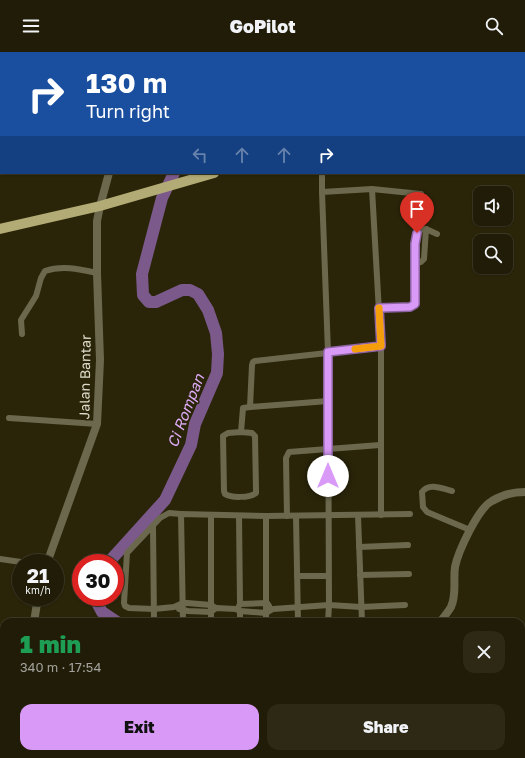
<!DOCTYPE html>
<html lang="en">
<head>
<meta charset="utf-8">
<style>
	:root { --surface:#201c07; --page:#2d2915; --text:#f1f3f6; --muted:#a2a19b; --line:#3d3a28; --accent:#d99af7 }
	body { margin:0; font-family:"Golos Text",sans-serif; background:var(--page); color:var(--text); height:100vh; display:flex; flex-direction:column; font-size:15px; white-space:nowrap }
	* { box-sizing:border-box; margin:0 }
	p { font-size:13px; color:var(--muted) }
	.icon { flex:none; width:22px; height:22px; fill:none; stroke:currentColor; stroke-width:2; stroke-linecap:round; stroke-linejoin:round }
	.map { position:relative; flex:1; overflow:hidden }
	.side { position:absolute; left:0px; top:566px; width:525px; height:140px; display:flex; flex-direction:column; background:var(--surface); border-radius:12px 12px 0 0; box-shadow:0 1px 3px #0004,0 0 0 1px var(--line) }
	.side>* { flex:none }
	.top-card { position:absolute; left:0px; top:0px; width:525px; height:122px; box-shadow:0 1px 3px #0004,0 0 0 1px var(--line); background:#1a4fa0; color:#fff; overflow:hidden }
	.fabs { position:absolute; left:473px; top:134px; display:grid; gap:8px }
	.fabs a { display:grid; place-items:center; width:40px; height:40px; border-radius:8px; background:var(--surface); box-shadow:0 1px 3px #0004,0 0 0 1px var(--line); font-size:20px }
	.speed { position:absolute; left:12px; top:502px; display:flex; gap:8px; font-size:20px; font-weight:700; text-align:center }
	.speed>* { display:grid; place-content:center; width:52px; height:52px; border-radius:50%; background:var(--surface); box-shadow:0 1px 3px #0004,0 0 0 1px var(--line); line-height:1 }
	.speed small { font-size:10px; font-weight:400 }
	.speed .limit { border:6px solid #d22; background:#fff; color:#111 }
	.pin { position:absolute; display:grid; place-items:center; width:34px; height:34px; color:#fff; margin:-41px -17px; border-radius:50% 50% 50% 0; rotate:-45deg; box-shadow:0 0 4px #0007 }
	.pin .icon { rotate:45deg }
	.me { position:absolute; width:44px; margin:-22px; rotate:0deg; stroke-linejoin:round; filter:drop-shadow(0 0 3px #0008) }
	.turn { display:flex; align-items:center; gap:14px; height:84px; padding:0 20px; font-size:18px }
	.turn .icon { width:52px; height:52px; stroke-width:2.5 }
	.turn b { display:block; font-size:28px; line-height:34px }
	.lanes { display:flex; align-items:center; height:38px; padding:0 20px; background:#0003; justify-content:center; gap:20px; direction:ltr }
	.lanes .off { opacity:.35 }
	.round { display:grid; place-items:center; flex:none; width:42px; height:42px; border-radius:12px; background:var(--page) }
	.head { display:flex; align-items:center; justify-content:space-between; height:68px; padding:0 20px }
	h1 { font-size:24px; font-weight:800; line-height:30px; color:#1e9e55 }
	.button { display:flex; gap:8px; margin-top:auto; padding:8px 20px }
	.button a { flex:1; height:46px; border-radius:12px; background:var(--accent); color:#111; font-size:16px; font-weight:800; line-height:46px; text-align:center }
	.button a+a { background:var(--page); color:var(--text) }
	header { display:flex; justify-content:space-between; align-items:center; height:52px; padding:0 20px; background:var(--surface); font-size:18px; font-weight:800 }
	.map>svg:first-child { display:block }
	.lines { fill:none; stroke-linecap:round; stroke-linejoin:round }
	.river { stroke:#7b5a8b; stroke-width:12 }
	.minor { stroke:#6b684e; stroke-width:6 }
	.tertiary { stroke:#6b684e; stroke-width:8 }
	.secondary { stroke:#948d64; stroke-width:8 }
	.primary { stroke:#b3ab75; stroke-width:10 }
	.route-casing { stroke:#8d64a1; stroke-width:10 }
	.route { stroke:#d99af7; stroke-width:7 }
	.slow { stroke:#f59e0b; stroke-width:7 }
	.labels { text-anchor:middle; stroke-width:3; stroke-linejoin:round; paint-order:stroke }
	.street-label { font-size:14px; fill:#dddaca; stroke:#2a2509 }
	.water-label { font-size:15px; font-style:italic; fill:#deabf6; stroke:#2a2509 }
</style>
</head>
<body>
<header><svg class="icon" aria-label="menu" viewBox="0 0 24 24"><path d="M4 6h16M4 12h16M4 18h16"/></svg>GoPilot<svg class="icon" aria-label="search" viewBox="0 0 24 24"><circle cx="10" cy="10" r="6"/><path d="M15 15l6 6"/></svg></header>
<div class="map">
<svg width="525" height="706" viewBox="0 0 525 706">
	<rect width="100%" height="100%" fill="#2a2509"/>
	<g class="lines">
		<g class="river">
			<polyline points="185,0 186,1"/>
			<polyline points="108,511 165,448 191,393 195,372 217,321 218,302 216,281 208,258 198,242 190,238 182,238 156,250 149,250 143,243 142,222 162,146 174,121"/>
			<polyline points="94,545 102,560 117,570"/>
			<polyline points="109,706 113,702"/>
			<polyline points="421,706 422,702"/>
		</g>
		<g class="minor">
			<polyline points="322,121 322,140"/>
			<polyline points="415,212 421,210 424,207 426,177"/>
			<path d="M379 256 410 255 415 253C417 233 409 194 419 178L426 177 437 182"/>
			<path d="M22 282 21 268 36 244 41 226 45 219C62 213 79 217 97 221"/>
			<polyline points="381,295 381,463"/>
			<polyline points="250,355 252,313 253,310 255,309 381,295 372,137"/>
			<polyline points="9,366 97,372"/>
			<path d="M241 380 252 381 255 384 256 438V441C250 446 231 446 225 442L224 439 223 384 228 381 241 380 243 356 250 355 328 349"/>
			<path d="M452 439C443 437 429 430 422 440L423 455 427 460 470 478"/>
			<polyline points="181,462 169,461 160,466 127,501 124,551 125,554 129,556 154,557 174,555 183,551 187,551 211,553 216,556"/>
			<polyline points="358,463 362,570"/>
			<polyline points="239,464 240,552"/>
			<polyline points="266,464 410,462"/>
			<polyline points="287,464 286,406 289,400 380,393"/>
			<polyline points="296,464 298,570"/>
			<polyline points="153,474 154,570"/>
			<polyline points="359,495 408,493"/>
			<polyline points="0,507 28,511"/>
			<polyline points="360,523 409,522"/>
			<polyline points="297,524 328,524"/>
			<polyline points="405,553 361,555 329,553 328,300 322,140 372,137 421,142"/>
			<polyline points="239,554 240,552 267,551 269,554"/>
			<polyline points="179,557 188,559 211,560 216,556 236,557 240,559 266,561 273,557 329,553 328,570"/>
			<polyline points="183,570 181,462 266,464 266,570"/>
			<polyline points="211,570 211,463"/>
			<polyline points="240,570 240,559"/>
			<polyline points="521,628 525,627"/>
			<polyline points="0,632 4,632"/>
			<polyline points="235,702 235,706"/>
		</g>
		<g class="tertiary">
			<polyline points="140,0 140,1"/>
			<polyline points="484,0 484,1"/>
			<polyline points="47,511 97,372 100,308 97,221 97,169 100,154 109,121"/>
			<polyline points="34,570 38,545"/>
			<path d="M440 570C444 565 448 560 451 555 457 542 453 528 455 515 458 500 478 456 492 449 502 443 515 440 525 440"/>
			<polyline points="25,702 25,706"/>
			<polyline points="384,702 384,706"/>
		</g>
		<polyline class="secondary" points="524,35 525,35"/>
		<g class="primary">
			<polyline points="524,4 525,1"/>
			<polyline points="0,177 100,154 214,121"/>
		</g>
	</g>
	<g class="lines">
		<defs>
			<polyline id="route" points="328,424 328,300 381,294 379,256 410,255 415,252 415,192 417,181"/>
		</defs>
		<use href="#route" class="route-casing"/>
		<use href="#route" class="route"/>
		<polyline class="slow" points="355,297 381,294 379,256"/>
	</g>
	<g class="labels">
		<g class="street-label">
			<text transform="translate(85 325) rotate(-89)" y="5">Jalan Bantar</text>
		</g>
		<g class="water-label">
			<text transform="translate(186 359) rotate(-69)" y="5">Ci Rompan</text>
		</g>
	</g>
</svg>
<div class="fabs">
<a><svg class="icon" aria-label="sound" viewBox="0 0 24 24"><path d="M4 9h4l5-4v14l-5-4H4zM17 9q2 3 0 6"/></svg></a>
<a><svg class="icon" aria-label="search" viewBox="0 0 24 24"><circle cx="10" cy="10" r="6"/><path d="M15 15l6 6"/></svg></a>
</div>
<div class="speed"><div>21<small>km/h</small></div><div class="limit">30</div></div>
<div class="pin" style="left:417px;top:181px;background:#d93025"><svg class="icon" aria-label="arrive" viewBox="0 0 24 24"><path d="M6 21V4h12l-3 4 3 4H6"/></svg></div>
<svg class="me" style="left:328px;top:424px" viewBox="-20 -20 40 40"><circle r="19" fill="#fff"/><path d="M0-13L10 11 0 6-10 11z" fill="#d99af7"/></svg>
<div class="top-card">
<div class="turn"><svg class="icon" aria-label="right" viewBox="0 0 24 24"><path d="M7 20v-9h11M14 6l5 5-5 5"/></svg><div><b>130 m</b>Turn right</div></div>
<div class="lanes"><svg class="icon off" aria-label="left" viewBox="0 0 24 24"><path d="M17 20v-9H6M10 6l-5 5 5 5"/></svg><svg class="icon off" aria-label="ahead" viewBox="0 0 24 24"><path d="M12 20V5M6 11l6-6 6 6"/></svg><svg class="icon off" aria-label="ahead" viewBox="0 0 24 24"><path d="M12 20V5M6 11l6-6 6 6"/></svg><svg class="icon" aria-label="right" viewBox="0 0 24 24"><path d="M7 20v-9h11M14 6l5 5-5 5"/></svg></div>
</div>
<section class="side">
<div class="head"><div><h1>1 min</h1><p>340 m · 17:54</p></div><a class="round"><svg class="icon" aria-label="close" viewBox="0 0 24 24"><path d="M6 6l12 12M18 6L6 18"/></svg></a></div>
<div class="button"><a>Exit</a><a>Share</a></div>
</section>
</div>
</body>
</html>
